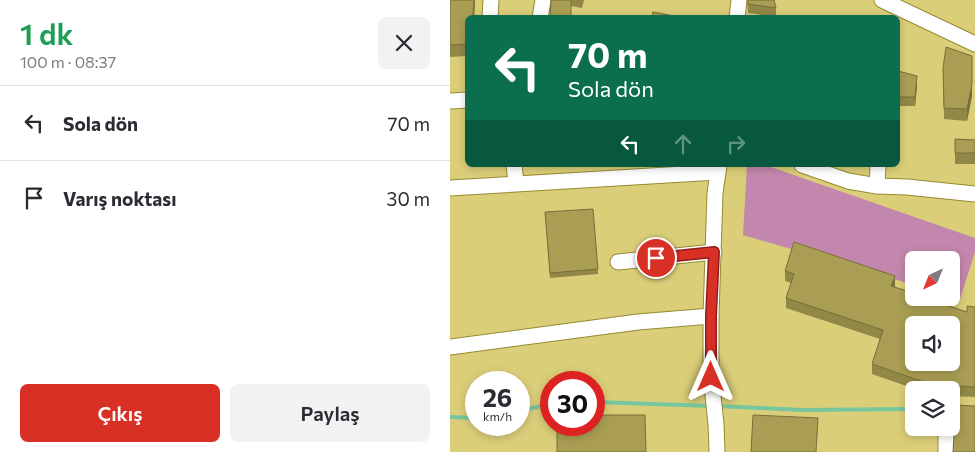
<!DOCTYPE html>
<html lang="tr">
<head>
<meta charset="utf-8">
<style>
	:root { --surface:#fff; --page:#f2f2f3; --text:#2b2b33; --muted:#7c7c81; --line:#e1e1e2; --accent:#d93025 }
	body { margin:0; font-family:Commissioner,sans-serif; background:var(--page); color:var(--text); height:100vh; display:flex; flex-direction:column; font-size:19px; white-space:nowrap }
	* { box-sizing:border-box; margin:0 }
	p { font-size:16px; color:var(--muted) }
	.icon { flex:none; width:28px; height:28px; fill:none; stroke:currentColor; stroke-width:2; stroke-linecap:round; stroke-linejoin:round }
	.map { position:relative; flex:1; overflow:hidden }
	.sheet { display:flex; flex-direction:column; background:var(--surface); width:450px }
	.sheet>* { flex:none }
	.banner { position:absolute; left:15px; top:15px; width:435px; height:152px; border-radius:8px; box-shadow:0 2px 8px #0003; background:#0b6e4f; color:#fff; overflow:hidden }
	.needle { width:32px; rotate:223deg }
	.fabs { position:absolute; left:455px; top:251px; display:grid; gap:10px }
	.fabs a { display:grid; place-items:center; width:55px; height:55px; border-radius:8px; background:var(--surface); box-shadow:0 2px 8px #0003; font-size:25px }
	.speed { position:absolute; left:15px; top:371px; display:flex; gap:10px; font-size:25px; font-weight:700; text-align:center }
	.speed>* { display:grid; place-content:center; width:65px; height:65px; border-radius:50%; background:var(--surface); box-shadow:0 2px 8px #0003; line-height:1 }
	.speed small { font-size:12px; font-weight:400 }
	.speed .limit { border:8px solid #d22; background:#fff; color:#111 }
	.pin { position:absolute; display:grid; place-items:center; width:42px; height:42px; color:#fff; margin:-21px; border:2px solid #fff; border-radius:50%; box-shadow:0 1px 5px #0007 }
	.me { position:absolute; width:55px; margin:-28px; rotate:0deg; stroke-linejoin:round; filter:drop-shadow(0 0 4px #0008) }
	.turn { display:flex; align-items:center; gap:18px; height:105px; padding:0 20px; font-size:22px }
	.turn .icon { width:65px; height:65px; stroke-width:2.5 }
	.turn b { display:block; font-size:35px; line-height:42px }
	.lanes { display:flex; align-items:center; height:48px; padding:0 20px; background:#0003; justify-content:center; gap:25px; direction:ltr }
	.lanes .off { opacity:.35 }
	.round { display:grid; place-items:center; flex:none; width:52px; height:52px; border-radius:8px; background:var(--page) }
	.headline { display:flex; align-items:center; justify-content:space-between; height:85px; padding:0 20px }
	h1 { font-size:30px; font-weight:600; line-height:38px; color:#1e9e55 }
	.cta { display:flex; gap:10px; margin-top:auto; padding:10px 20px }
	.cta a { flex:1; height:58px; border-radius:8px; background:var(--accent); color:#fff; font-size:20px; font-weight:600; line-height:58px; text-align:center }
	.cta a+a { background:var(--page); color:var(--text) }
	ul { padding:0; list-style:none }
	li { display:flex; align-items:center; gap:15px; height:75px; padding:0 20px; border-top:1px solid var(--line) }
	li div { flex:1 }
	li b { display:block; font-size:19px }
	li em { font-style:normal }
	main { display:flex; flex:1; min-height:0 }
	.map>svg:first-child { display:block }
	.green { fill:#c387ad }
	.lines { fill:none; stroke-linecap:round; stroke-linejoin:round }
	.stream { stroke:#77c69e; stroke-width:4 }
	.minor-casing { stroke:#968a33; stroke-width:17 }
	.minor { stroke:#fff; stroke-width:15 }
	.wall { fill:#918847 }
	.shaded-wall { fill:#766f3a }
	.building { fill:#a99e53; stroke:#766f3a; fill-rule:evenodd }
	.route-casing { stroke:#8d1f18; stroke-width:12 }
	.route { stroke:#d93025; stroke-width:9 }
</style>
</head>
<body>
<main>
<section class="sheet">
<div class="headline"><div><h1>1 dk</h1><p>100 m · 08:37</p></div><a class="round"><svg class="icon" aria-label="close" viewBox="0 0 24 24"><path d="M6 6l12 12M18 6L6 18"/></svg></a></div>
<ul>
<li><svg class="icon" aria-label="left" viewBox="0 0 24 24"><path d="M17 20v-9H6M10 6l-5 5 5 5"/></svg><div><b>Sola dön</b></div><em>70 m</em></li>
<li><svg class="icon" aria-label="arrive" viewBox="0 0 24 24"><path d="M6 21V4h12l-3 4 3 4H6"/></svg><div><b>Varış noktası</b></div><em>30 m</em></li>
</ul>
<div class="cta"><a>Çıkış</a><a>Paylaş</a></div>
</section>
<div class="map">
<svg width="525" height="452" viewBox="0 0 525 452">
	<rect width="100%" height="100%" fill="#dbce79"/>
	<polygon class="green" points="297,165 315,165 525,238 525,252 510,299 501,296 501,260 464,260 464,285 293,235"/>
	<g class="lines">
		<g class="stream">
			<polyline points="144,402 261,406"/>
			<polyline points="268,406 351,410 464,409"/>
			<polyline points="69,411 101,404"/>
			<polyline points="0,417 26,418"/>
		</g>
		<defs>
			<g id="minor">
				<polyline points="432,0 525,44"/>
				<polyline points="40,18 41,0"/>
				<polyline points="90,18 93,0"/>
				<polyline points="287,18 289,0"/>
				<polyline points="0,101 18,100"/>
				<polyline points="64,165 66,183"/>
				<polyline points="352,165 398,181 427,186 457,187 525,194"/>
				<polyline points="427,186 428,165"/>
				<polyline points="0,188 268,172"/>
				<polyline points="168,262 264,252"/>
				<polyline points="0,347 188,322 261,316"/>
				<polyline points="267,452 266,424 261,377 261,316 265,193 269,165"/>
				<polyline points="496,452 496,428"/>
			</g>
		</defs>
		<use href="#minor" class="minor-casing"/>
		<use href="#minor" class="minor"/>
	</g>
	<g class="wall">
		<polygon points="0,0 25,0 24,17 18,18 18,56 0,57"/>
		<polygon points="101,0 134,0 132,8 121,6"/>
		<polygon points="297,0 326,8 326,17 298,13"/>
		<polygon points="493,68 522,96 517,121 494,119"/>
		<polygon points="448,71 467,86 465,106 448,106"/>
		<polygon points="505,139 525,140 525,164 505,164"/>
		<polygon points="95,212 148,269 148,274 100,278"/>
		<polygon points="335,271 444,287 517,312 525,307 525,397 501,396 501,390 468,390 422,374 422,364 430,339 336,308 336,298 341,283 335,281"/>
	</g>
	<g class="shaded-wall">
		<polygon points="24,0 25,0 24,18 23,18"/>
		<polygon points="467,76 467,86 465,106 465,97"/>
		<polygon points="522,84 522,96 517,121 517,109"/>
		<polygon points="445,276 445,286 441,296 441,286"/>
	</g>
	<g class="building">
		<polygon points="0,0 24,0 23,16 26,17 26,18 18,18 18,44 0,45"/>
		<polygon points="101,0 121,0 121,18 100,18"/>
		<polygon points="298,0 324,0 326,8 298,4"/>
		<polygon points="203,12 230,17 233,18 202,18"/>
		<polygon points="496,47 522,56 522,84 517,109 494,108 493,68"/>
		<polygon points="448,71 467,76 465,97 448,97"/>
		<polygon points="505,139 525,140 525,153 505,153"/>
		<polygon points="143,209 148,269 100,273 95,212"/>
		<path d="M344 242 445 276 441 286 464 293V298H475L517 312V306L525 307V387L495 385 494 389 422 364 433 330 336 298 344 274 335 271ZM464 325H501V362H464Z"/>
		<polygon points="506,405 525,406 525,452 503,452"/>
		<polygon points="144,415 195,415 196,452 107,452 107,425 144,425"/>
		<polygon points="303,415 368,418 366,452 301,452"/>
	</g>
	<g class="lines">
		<defs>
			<polyline id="route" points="206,258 264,252 261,316 261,377"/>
		</defs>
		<use href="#route" class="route-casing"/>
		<use href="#route" class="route"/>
	</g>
</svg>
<div class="fabs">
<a><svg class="needle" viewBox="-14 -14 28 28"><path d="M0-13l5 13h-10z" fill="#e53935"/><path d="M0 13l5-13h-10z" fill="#7c7c81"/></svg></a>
<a><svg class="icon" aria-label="sound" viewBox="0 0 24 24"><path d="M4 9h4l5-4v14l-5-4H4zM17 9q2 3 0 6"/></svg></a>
<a><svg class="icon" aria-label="layers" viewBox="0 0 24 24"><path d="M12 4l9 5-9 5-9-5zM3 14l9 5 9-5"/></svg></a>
</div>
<div class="speed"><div>26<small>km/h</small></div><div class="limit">30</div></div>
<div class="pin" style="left:206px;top:258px;background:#d93025"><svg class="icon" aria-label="arrive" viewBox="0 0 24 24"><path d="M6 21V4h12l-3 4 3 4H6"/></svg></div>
<svg class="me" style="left:261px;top:377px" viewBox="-20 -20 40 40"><path d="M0-17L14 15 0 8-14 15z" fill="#d93025" stroke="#fff" stroke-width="4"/></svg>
<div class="banner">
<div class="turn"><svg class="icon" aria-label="left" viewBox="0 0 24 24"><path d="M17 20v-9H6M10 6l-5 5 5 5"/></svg><div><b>70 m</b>Sola dön</div></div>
<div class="lanes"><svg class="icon" aria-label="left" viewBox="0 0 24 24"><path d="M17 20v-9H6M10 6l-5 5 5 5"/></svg><svg class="icon off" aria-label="ahead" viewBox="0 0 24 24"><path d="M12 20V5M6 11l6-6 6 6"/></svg><svg class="icon off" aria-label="right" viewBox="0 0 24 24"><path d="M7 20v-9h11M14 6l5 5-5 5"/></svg></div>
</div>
</div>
</main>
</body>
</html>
